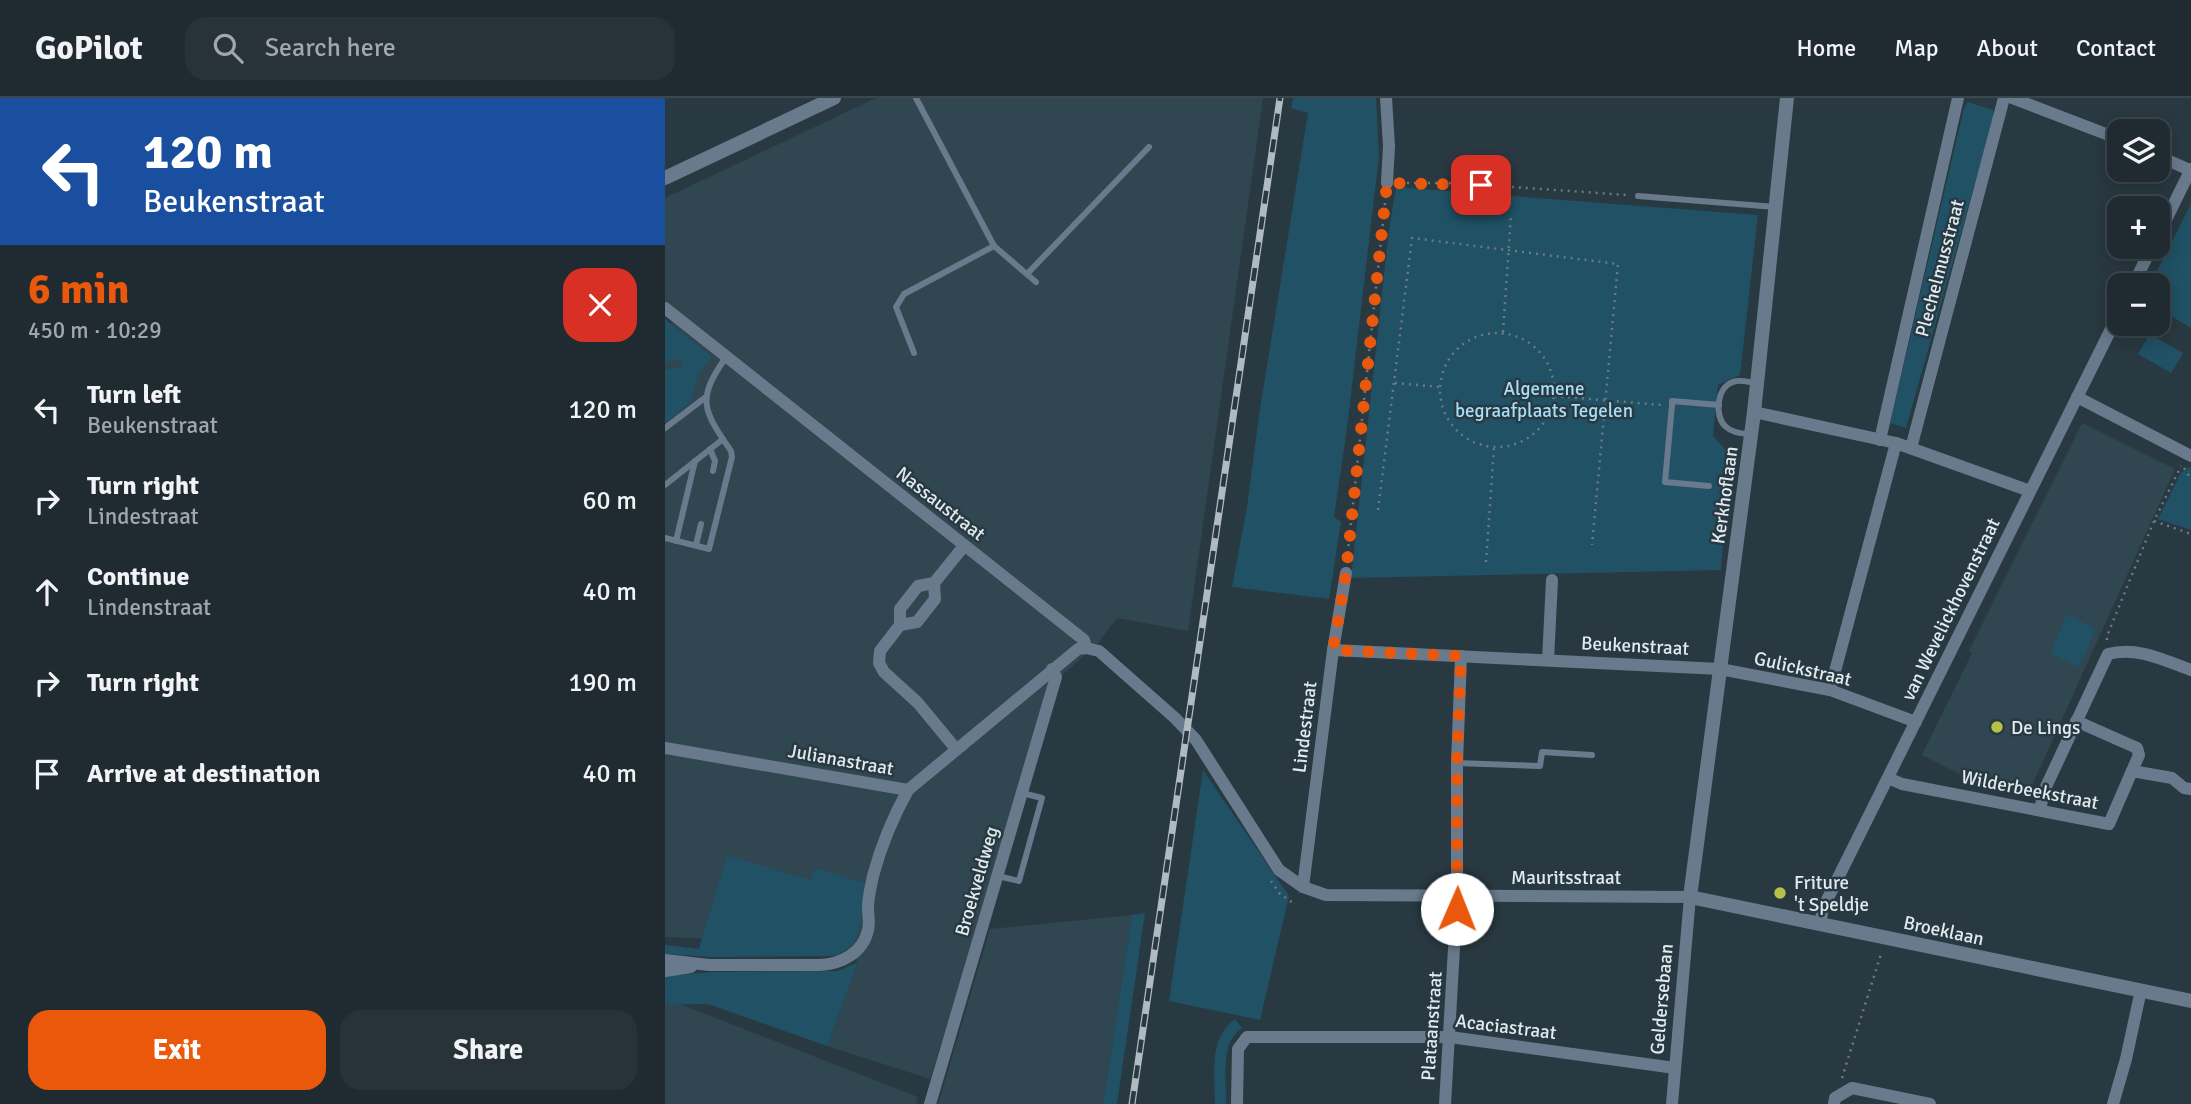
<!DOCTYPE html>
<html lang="en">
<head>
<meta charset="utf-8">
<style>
	:root { --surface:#1f2b31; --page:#273339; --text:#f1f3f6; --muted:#a1a7ab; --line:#3c474d; --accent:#ea580c }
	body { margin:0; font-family:Signika,sans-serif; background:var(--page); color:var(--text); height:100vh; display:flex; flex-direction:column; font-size:26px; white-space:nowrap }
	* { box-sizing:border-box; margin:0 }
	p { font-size:23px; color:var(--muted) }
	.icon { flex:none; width:38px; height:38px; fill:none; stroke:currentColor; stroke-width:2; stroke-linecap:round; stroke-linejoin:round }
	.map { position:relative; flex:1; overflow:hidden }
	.panel { display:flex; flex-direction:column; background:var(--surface); width:665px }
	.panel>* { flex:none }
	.top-card { background:#1a4fa0; color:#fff; overflow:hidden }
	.tools { position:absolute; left:1442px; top:21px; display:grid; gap:14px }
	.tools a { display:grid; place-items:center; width:63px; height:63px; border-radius:14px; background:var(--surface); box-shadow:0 4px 18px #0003,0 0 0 2px var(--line); font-size:35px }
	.pin { position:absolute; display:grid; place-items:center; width:60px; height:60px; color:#fff; margin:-30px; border-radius:14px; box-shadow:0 4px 10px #0006 }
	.me { position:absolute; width:77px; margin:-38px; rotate:1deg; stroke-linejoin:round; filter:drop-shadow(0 0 5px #0008) }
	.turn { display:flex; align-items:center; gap:24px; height:147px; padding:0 28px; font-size:32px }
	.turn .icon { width:91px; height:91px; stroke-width:2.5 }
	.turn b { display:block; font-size:49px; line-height:60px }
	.round { display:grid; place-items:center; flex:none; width:74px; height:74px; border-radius:21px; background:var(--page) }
	.overview { display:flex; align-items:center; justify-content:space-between; height:119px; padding:0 28px }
	h1 { font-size:42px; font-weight:700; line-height:52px; color:var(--accent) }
	.primary-button { display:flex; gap:14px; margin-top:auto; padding:14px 28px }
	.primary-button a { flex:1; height:80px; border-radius:21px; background:var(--accent); color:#fff; font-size:28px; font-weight:700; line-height:80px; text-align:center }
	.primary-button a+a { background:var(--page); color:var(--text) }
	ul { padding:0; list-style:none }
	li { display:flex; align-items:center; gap:21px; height:91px; padding:0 28px }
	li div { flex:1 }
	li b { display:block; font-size:26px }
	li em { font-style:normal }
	header { display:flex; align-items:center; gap:42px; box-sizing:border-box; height:98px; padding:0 35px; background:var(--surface); border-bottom:2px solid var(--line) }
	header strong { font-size:33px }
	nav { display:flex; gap:38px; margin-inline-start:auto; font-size:24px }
	.search { width:490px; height:63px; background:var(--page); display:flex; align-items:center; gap:18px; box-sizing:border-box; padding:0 24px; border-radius:21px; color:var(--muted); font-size:26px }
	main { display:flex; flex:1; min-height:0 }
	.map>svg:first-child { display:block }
	.built { fill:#304651 }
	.green { fill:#205165 }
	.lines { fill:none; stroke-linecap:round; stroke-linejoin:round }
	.path { stroke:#6c7a81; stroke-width:2.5; stroke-dasharray:2 5; stroke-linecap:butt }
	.service { stroke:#697a8d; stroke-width:6 }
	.minor { stroke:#697a8d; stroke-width:12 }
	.tertiary { stroke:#697a8d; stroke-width:14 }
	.rail-casing { stroke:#afbbc1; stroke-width:7 }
	.rail { stroke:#293941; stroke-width:4.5; stroke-dasharray:13; stroke-linecap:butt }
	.route { stroke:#ea580c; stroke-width:12; stroke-dasharray:0 21.6 }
	.poi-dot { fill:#b8c147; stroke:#293941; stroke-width:2.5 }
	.labels { text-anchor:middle; stroke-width:5; stroke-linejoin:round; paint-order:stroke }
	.street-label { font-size:19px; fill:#e0eaef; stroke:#293941 }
	.park-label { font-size:19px; fill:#a6ddf7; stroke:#293941 }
	.poi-label { font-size:19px; fill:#e0eaef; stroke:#293941; text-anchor:start }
</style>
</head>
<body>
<header>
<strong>GoPilot</strong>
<div class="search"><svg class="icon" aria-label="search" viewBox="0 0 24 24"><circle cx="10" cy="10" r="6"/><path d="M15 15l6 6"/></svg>Search here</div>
<nav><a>Home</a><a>Map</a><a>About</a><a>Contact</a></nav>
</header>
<main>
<section class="panel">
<div class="top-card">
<div class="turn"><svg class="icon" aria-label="left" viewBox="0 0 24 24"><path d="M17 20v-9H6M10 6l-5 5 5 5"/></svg><div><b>120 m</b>Beukenstraat</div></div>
</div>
<div class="overview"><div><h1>6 min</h1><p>450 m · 10:29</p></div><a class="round" style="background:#d93025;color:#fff"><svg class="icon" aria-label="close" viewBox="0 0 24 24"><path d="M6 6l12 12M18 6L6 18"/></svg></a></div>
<ul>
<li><svg class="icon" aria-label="left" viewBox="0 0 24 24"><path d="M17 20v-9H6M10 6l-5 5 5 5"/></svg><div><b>Turn left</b><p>Beukenstraat</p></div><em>120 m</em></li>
<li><svg class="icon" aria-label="right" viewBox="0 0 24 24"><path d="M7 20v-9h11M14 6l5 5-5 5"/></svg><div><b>Turn right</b><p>Lindestraat</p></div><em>60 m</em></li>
<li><svg class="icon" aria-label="ahead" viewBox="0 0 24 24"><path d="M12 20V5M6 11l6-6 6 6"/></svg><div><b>Continue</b><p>Lindenstraat</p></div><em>40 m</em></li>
<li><svg class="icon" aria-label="right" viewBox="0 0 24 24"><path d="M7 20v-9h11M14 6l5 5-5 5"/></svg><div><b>Turn right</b></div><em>190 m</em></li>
<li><svg class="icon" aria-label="arrive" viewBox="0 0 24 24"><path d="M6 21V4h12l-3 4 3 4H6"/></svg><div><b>Arrive at destination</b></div><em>40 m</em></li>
</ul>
<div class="primary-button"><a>Exit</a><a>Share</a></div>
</section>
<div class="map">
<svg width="1526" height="1006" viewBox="0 0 1526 1006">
	<rect width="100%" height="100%" fill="#293941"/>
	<g class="built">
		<polygon points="211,0 598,0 523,533 452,520 433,545 382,591 314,826 265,981 162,948 193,864 175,846 0,839 0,261 3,257 7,220 0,212 0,100"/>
		<polygon points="1417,325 1510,371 1365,692 1352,694 1320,680 1304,681 1257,657 1307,555 1304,553"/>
		<polygon points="467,817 438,1006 273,1006 325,831"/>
		<polygon points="15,906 253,999 251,1006 0,1006 0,907"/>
	</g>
	<g class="green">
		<polygon points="628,0 711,0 714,58 682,330 669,419 676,424 664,501 567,489 582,409 594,317 643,15 626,10"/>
		<polygon points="1303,4 1328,12 1329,18 1241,330 1225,325 1299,10"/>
		<polygon points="731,89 1093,117 1075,277 1053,287 1048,338 1065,356 1056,472 686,480 724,132"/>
		<polygon points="1526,106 1526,230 1493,210 1493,187 1485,187"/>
		<polygon points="0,221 47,259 34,276 25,305 0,325 0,272 15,269 18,265 16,261 0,264"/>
		<polygon points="1485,236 1518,255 1506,275 1473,256"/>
		<polygon points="1524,369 1526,370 1526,432 1493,421 1516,375"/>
		<polygon points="1402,516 1431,531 1414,569 1385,555"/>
		<polygon points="538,672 624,798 595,922 504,903"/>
		<path d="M62 757 145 782 150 770 200 785C195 813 203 846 170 858L47 859 0 856V847L34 851Z"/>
		<polygon points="480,815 452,1006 438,1006 467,817"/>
		<polygon points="193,864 162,948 43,906 0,907 0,878 48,874 173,873"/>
		<path d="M570 921 577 930C554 945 562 982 561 1006H550C550 977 543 940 570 921Z"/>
	</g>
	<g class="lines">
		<g class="path">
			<polyline points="735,85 790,85 962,97"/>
			<polyline points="838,234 846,116"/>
			<circle cx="832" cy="292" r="57"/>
			<polyline points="730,285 775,289"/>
			<polyline points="889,298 997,307"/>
			<polyline points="1519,370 1526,381"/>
			<polyline points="713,412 747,140 953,166 927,447"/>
			<polyline points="1489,423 1526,436"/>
			<polyline points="682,462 721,96"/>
			<polyline points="821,464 829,349"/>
			<polyline points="1442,542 1442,538 1489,423 1516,368"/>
			<polyline points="606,783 615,796 628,805"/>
			<polyline points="1177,980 1217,853"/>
		</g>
		<g class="service">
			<polyline points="251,0 329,148 371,184"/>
			<polyline points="973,98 1110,109"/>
			<polyline points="362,176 484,49"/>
			<polyline points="249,255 231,209 239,196 329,148"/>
			<polyline points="0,330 41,299"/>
			<path d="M1086 336C1077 336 1067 335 1060 328 1049 317 1052 289 1068 284 1074 281 1083 284 1090 285"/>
			<polyline points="45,351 50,363 48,373"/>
			<polyline points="0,387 58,341"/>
			<polyline points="1044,388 1000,384 1007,307 1007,303 1054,307"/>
			<path d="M0 440 44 451 67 359 66 353C38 312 31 302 61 259"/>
			<polyline points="11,443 30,363"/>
			<polyline points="31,447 36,426"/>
			<polyline points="792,665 875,668 877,654 927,657"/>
			<polyline points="333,778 354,783 377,700 357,695"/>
		</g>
		<g class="minor">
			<polyline points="721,0 724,48 722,85"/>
			<polyline points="1347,0 1454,41"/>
			<polyline points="1493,58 1525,72"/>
			<polyline points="1493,138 1526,71"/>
			<polyline points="1468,187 1487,149"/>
			<polyline points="0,210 419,542 421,550"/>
			<polyline points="1412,299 1526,358"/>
			<polyline points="1089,314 1231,345 1365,393"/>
			<polyline points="1215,342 1293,0"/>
			<polyline points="1246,350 1339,0"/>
			<polyline points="235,527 252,524 270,501 269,485"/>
			<polyline points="668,552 1055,571 1165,592 1251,624"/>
			<polyline points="883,562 887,482"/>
			<polyline points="1165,592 1231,345"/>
			<polyline points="1411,623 1472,650 1474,657 1467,673"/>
			<polyline points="0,650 243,692"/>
			<polyline points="291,651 253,605 219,574 214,565 215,553 235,527 235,511 253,488 269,485 299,448"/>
			<polyline points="1223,680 1237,686 1444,726 1467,673 1507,680 1519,690 1526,691"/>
			<path d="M1375 712 1379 693 1443 556C1471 548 1499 562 1526 572"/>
			<polyline points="638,789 668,552 681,475"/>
			<polyline points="1155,826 1158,810 1454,215"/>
			<path d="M0 862 44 867H155C176 866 198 855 203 832 205 825 203 817 203 810 203 799 206 788 208 778 216 748 228 719 243 692L413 551 421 550 434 553 510 620 531 642 614 772 638 789 661 797 1025 799 1007 1006"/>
			<polyline points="0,873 26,869"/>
			<polyline points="265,1006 391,579 387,571"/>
			<polyline points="572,1006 573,951 582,939 785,939 1010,970"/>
			<polyline points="780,1006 792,798 792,665 796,558"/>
			<polyline points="1169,1006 1170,1000 1187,990 1265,1006"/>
			<polyline points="1448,1006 1461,961 1476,892"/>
		</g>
		<g class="tertiary">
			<polyline points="1122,0 1089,314 1025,799 1526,903"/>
			<polyline points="0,80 169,0"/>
		</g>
		<defs>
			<polyline id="rail" points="467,1006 615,0"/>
		</defs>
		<use href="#rail" class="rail-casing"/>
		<use href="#rail" class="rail"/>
	</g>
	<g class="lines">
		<polyline class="route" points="792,811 792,665 796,558 668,552 681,475 722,85 816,87"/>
	</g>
	<g class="poi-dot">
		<circle cx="1332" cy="629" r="7"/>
		<circle cx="1115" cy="795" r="7"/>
	</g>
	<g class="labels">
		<g class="street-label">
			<text transform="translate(1274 170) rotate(-75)" y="7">Plechelmusstraat</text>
			<text transform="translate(1059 397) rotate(-82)" y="7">Kerkhoflaan</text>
			<text transform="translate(276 405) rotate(38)" y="7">Nassaustraat</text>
			<text transform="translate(1285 511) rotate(-64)" y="7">van Wevelickhovenstraat</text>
			<text transform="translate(970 547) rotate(3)" y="7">Beukenstraat</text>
			<text transform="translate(1138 570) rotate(13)" y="7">Gulickstraat</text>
			<text transform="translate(639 629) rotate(-83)" y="7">Lindestraat</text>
			<text transform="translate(176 661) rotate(10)" y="7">Julianastraat</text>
			<text transform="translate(1365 691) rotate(11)" y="7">Wilderbeekstraat</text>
			<text x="901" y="786">Mauritsstraat</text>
			<text transform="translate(311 783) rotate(-74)" y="7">Broekveldweg</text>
			<text transform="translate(1279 832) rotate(12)" y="7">Broeklaan</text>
			<text transform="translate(996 901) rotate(-85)" y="7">Geldersebaan</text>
			<text transform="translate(766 928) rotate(-86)" y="7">Plataanstraat</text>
			<text transform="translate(841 928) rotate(7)" y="7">Acaciastraat</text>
		</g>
		<g class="park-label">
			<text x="879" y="297">Algemene<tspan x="879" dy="22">begraafplaats Tegelen</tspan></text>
		</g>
		<g class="poi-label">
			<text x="1346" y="636">De Lings</text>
			<text x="1129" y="791">Friture<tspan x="1129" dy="22">'t Speldje</tspan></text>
		</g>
	</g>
</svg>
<div class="tools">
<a><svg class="icon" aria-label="layers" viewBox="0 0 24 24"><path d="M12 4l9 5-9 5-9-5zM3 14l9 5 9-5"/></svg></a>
<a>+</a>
<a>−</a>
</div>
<div class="pin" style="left:816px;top:87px;background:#d93025"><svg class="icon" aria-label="arrive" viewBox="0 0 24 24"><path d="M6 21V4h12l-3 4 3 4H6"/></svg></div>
<svg class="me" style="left:792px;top:811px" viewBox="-20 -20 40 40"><circle r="19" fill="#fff"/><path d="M0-13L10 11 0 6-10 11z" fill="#ea580c"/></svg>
</div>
</main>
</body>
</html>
